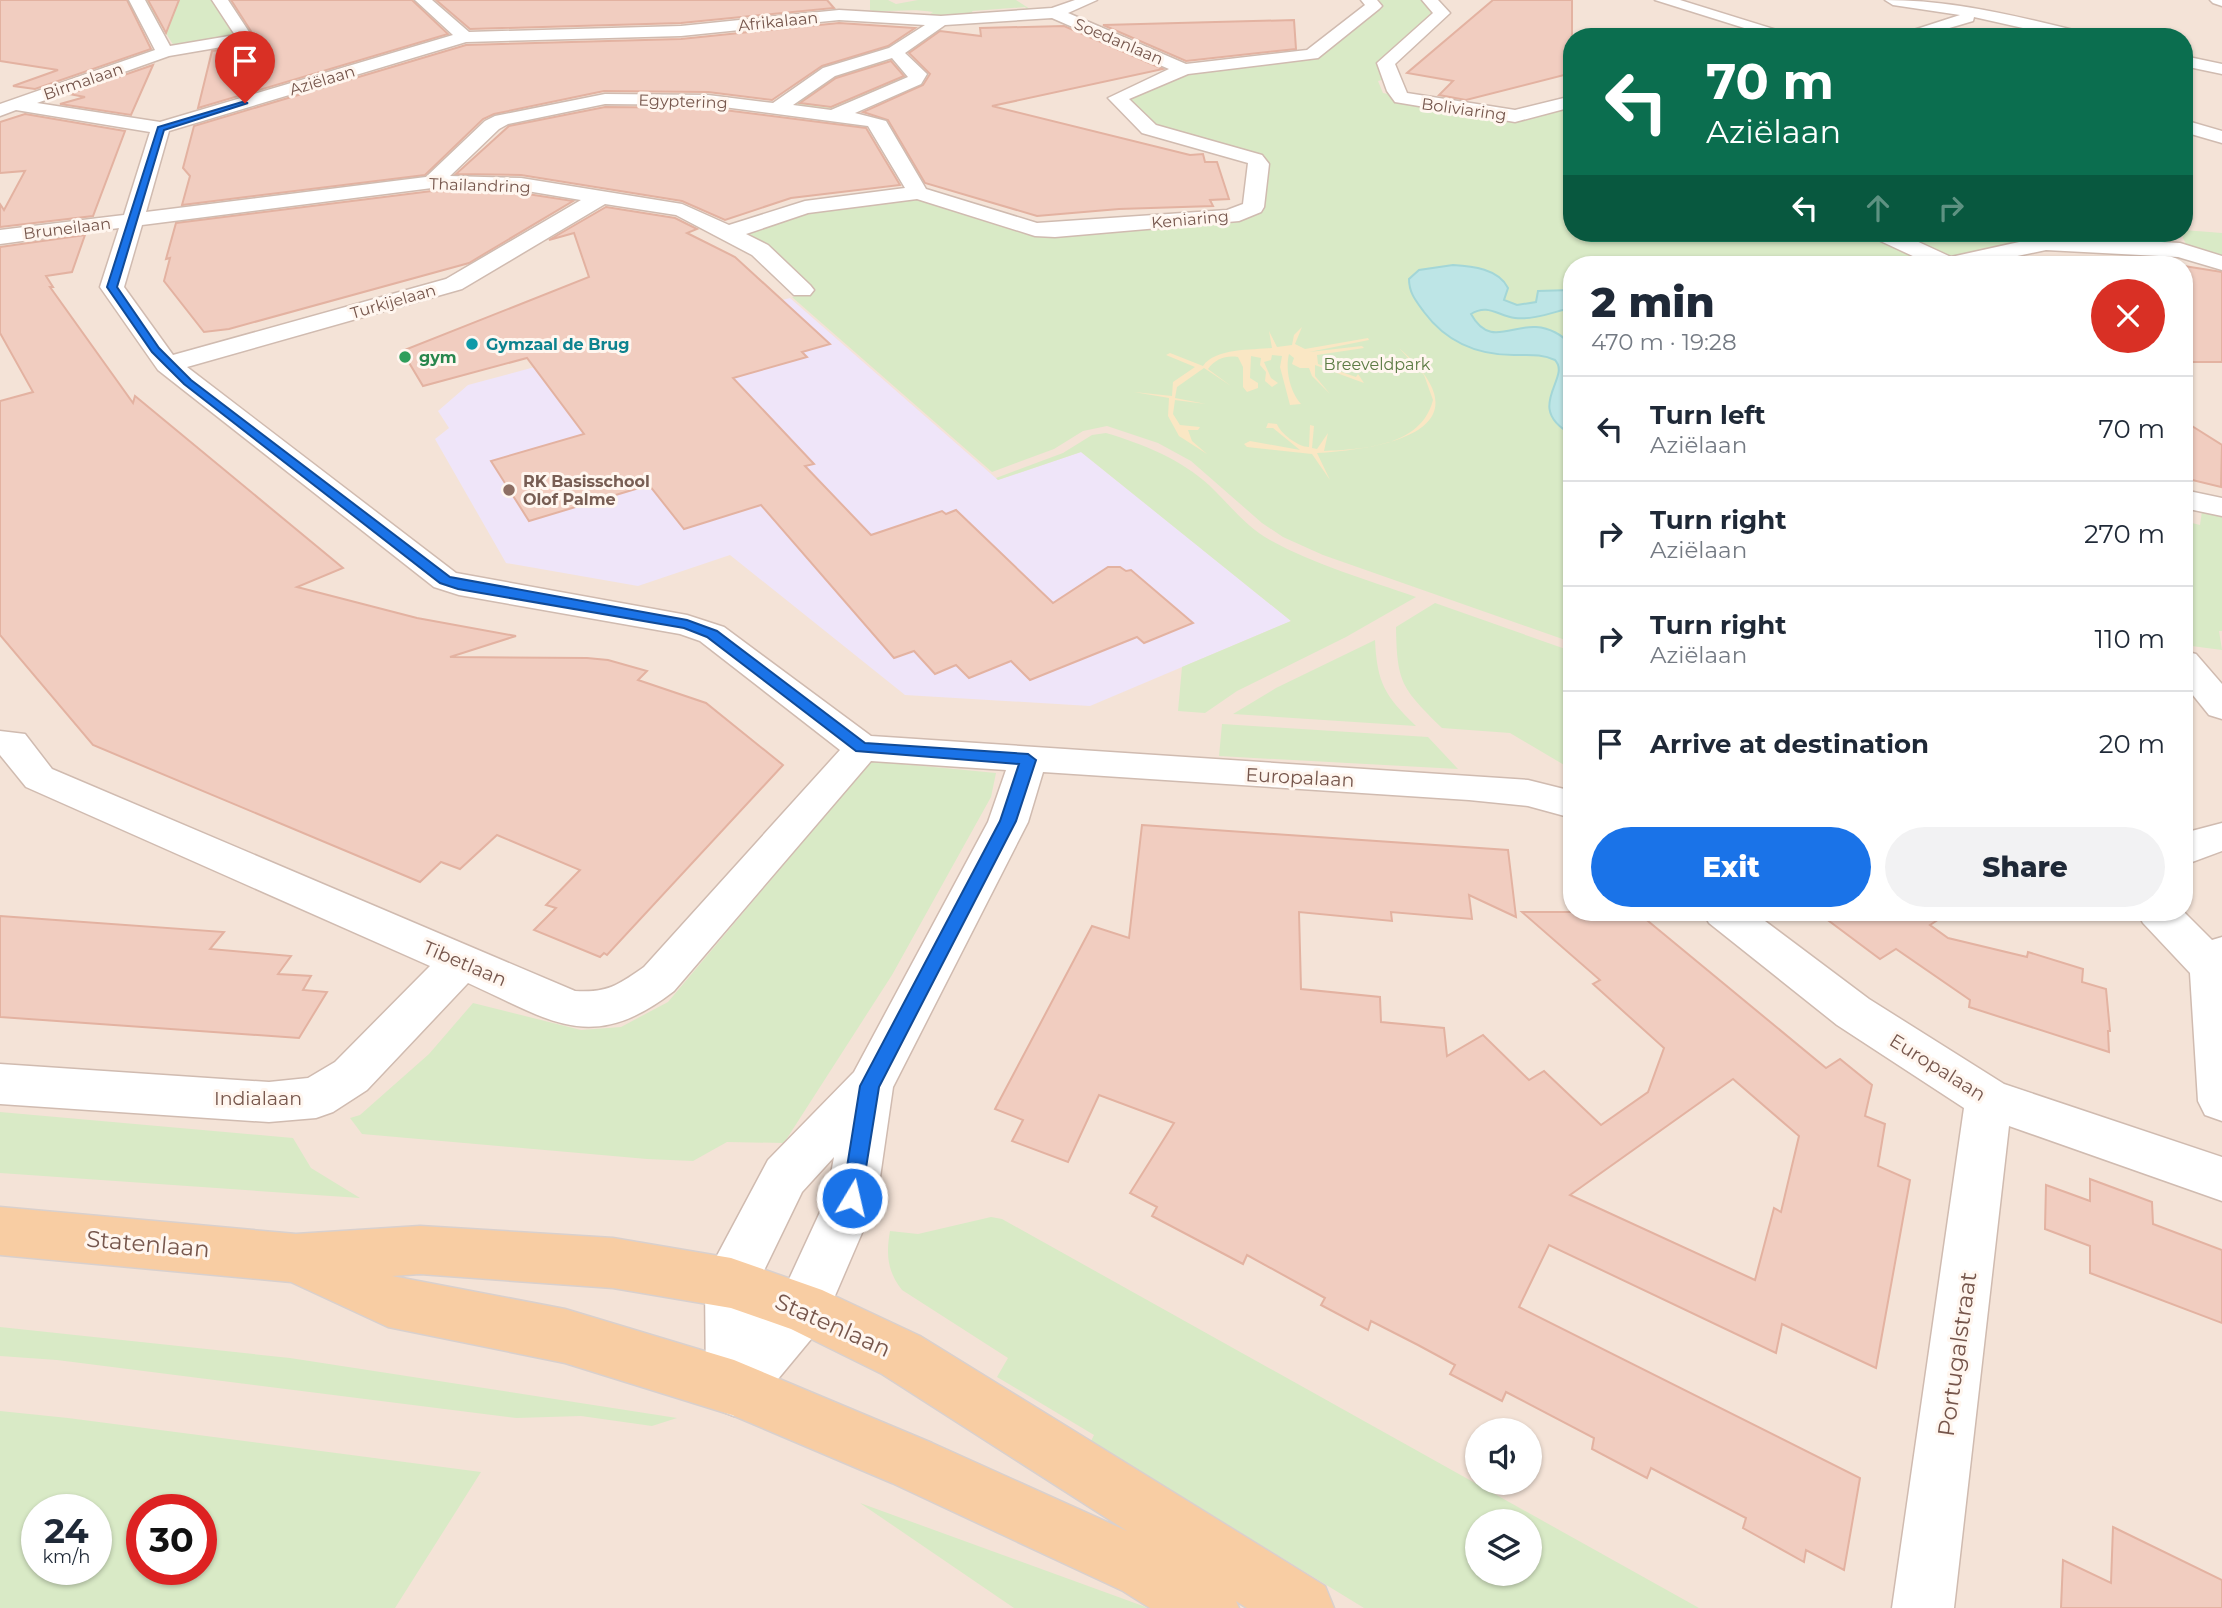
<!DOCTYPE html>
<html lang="en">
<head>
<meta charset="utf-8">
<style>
	:root { --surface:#fff; --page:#f2f2f3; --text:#1f2937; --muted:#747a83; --line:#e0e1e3; --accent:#1a73e8 }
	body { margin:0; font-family:Montserrat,sans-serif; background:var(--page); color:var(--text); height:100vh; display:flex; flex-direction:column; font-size:26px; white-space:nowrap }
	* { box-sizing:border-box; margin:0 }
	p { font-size:23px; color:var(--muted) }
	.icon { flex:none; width:38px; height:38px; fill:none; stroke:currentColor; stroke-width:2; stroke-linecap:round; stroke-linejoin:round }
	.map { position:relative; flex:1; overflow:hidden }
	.details { position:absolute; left:1563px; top:256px; width:630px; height:665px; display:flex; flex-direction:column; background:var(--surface); border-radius:28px; box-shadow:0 2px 5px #0004 }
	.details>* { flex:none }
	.guide { position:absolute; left:1563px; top:28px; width:630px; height:214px; border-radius:28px; box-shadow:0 2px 5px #0004; background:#0b6e4f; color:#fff; overflow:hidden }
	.fabs { position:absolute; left:1465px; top:1418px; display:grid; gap:14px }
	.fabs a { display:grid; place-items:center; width:77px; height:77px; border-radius:50%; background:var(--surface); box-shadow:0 2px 5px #0004; font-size:35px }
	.speed { position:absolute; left:21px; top:1494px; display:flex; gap:14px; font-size:35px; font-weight:700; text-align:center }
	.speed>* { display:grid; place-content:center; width:91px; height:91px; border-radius:50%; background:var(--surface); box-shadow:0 2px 5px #0004; line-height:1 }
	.speed small { font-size:18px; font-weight:400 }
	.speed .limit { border:10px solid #d22; background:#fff; color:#111 }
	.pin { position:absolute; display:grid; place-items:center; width:60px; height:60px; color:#fff; margin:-72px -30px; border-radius:50% 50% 50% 0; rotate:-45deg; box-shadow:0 0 7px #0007 }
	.pin .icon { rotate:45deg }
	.me { position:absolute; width:77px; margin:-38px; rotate:9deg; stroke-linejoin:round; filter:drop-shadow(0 0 5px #0008) }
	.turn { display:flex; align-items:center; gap:24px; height:147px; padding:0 28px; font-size:32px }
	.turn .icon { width:91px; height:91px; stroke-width:2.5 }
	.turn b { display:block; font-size:49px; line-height:60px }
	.lanes { display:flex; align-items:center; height:66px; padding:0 28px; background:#0003; justify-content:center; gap:35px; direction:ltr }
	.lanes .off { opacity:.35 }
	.round { display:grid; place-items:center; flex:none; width:74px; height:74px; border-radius:37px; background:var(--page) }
	.headline { display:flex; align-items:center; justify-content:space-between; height:119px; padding:0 28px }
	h1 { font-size:42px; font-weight:800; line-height:52px }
	.action { display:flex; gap:14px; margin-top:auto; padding:14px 28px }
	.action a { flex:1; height:80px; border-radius:42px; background:var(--accent); color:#fff; font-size:28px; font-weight:800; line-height:80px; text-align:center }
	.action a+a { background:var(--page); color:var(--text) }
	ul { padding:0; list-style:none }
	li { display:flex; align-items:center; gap:21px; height:105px; padding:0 28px; border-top:2px solid var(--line) }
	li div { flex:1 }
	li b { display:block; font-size:26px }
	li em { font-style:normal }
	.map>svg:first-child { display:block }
	.residential { fill:#f4e3d7; fill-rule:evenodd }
	.education { fill:#efe5f9 }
	.green { fill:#d9eac6; fill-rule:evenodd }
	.sand { fill:#fae7c4 }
	.water { fill:#bde5e6; stroke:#a3d6d7; stroke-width:2 }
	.building { fill:#f1cdc0; stroke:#e3b2a1; stroke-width:2; fill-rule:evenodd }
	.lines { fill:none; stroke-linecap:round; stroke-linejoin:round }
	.minor-casing { stroke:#d0bbb0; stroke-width:3 }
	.major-casing { stroke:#d9d0cd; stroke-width:3 }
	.minor { fill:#fff; fill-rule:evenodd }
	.major { fill:#f8cda3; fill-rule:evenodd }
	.route { fill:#1a73e8; stroke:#114b97; stroke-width:2 }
	.culture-dot { fill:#0f9aa8; stroke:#fff6ef; stroke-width:2.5 }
	.leisure-dot { fill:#2e9e5b; stroke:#fff6ef; stroke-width:2.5 }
	.education-dot { fill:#8d6e63; stroke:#fff6ef; stroke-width:2.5 }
	.labels { text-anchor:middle; stroke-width:6; stroke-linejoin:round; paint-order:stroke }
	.far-street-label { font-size:16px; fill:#76564c; stroke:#fff6ef }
	.far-culture-label { font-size:16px; font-weight:bold; fill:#0d838f; stroke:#fff6ef; text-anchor:start }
	.far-leisure-label { font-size:16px; font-weight:bold; fill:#27864d; stroke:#fff6ef; text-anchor:start }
	.far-park-label { font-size:16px; fill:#5c7b44; stroke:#fff6ef }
	.far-education-label { font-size:16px; font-weight:bold; fill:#785e54; stroke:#fff6ef; text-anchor:start }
	.street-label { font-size:19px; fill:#76564c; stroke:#fff6ef }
	.near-street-label { font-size:23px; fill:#76564c; stroke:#fff6ef }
</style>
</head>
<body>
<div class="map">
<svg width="2222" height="1608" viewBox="0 0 2222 1608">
	<rect width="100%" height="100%" fill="#fcf2e8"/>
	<path class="residential" d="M0 0H2222V1608H0ZM1572 37H2184V233H1572ZM1572 264H2184V912H1572ZM1477 1430H1530V1482H1477ZM37 1510H96V1570H37ZM142 1510H201V1570H142ZM1477 1521H1530V1573H1477Z"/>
	<polygon class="education" points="790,298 998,480 1081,452 1291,621 1090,706 905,695 730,555 638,586 506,563 435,439 449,428 438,411 468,385"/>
	<g class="green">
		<polygon points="145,0 211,0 236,36 174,46"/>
		<path d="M870 0H888L896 4 918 0H1016L1033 11H1028L1025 7 972 11 974 15 927 16 933 12C912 8 894 12 873 11L870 10Z"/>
		<path d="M1380 0H1425L1437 11 1380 63 1385 79 1378 81 1383 93 1505 118 1571 109 1572 233H1870L1932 264H1572L1571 642 1323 555 1283 537 1262 523 1191 461 1158 443 1107 426 1083 431 1054 449 992 472 792 297 814 291 765 248 746 237 747 233 809 209 901 198 923 199 1029 231 1140 227C1176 234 1210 222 1244 217L1266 165 1161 131 1125 101 1180 73 1307 57Z"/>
		<polygon points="882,54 890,68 905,78 827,110 788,106 843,70"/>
		<polygon points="2184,230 2222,233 2222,256 2187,247 2181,233"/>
		<path d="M1963 233H2161L2163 242C2101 239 2040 237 1979 249L1978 254C1953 260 1937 253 1914 243Z"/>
		<path d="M1106 433C1143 444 1181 459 1210 486 1230 505 1246 527 1270 540 1315 565 1368 580 1416 597L1346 637 1237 691 1205 713 1178 711 1182 667 1291 621 1081 452 998 480 996 478 1063 453 1092 435Z"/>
		<polygon points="2202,511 2222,517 2222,631 2219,631 2222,650 2184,645 2184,521 2200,525"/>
		<path d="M1435 603 1571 651 1572 723 1569 733 1571 736V769L1510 733 1442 728C1402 688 1397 684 1396 627Z"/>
		<path d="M1375 640C1377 683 1385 696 1416 726L1233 714 1276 688Z"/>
		<polygon points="1222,724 1428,737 1458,769 1219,756"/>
		<polygon points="871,761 996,773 991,797 892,975 784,1143 727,1142 693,1161 647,1159 362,1134 350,1118 360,1115 429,1054 473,1003 581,1030 621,1027 668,1002"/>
		<polygon points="0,1112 293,1138 311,1168 360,1198 0,1173"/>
		<path d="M991 1217 1002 1219 1699 1608H1364L1091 1441 1094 1435 997 1377 1008 1358 902 1290C887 1271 886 1254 890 1231L918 1234ZM1477 1521H1530V1573H1477Z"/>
		<polygon points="0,1327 290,1358 677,1418 652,1426 581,1416 516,1418 57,1360 0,1356"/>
		<path d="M0 1411 68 1418 481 1472 395 1608H0ZM37 1510H96V1570H37ZM142 1510H201V1570H142Z"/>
		<polygon points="860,1503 1143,1606 1147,1608 1014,1608"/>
	</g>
	<g class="sand">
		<path d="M1302 327 1295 344 1305 349 1368 338 1369 340 1309 352 1362 346 1364 348 1317 355 1318 364 1356 377 1358 374 1364 383 1315 365V376L1330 394 1312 376 1309 368H1300L1292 364 1294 358 1289 354C1285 370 1290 392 1301 404L1290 405 1280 367 1282 356 1272 355 1271 360 1264 362 1271 378 1278 383 1272 387 1265 381 1266 372 1260 365 1261 358 1251 356 1250 378 1258 383V388L1247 392 1243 387V367L1238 357C1226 355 1215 359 1208 369L1231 386 1204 368 1177 387 1175 398 1206 404 1175 400 1173 414 1180 425 1200 427 1198 430H1188L1192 441 1207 454 1179 436 1168 416 1169 398 1134 392 1172 396 1173 382 1195 367 1166 355 1170 353 1203 366C1215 348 1252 350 1272 348L1269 331 1277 347 1292 345 1294 335Z"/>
		<path d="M1399 348C1492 429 1386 449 1317 453L1330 480 1312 454 1247 447 1244 444 1250 441 1300 450 1273 428H1266L1268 423 1277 424C1280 433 1298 447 1309 447L1310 425 1314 426 1312 448 1317 449 1328 433 1324 451C1363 449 1421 447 1433 400L1424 375Z"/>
	</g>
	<path class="water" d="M1453 265C1472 266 1499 269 1508 288L1504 300 1517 305 1536 302 1538 291 1571 290V308C1553 312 1534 320 1515 318 1498 316 1488 303 1471 314 1489 347 1511 325 1536 327 1551 328 1561 335 1571 344V434C1523 407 1572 378 1555 360 1542 354 1531 355 1518 355 1480 356 1447 343 1424 312 1416 301 1409 293 1409 279L1419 270Z"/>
	<g class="building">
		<polygon points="0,0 127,0 151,49 35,89 13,86 58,70 0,61"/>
		<polygon points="148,0 179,0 166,33"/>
		<polygon points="231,0 412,0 448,34 198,108 212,51 245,46 256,39"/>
		<polygon points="436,0 827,0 834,8 681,23 470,29"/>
		<polygon points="1493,0 1572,0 1572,73 1466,100 1439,95 1453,81 1407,73"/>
		<polygon points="1294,20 1296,49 1186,61 1103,25"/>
		<polygon points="839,23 915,28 888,46 822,66 772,100 708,92 604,91 494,114 483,119 425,175 182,205 190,176 183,168 194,126 466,45 681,39"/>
		<polygon points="1064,26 1163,69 992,106 1190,155 1203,154 1205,162 1217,162 1229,199 1210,200 1213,206 1119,209 1037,216 925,183 888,120 863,112 923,85 930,74 909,53 940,31 981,36 980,28"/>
		<polygon points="891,61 904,76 831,107 800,103 836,78"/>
		<polygon points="153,65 131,115 60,104 85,97 69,94"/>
		<polygon points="605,107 708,108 866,128 900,185 791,198 725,220 682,201 521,175 456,174 509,126"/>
		<polygon points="25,114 125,131 93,216 0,227 0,204 4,210 25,171 0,173 0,122"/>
		<polygon points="432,191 521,193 573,201 469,263 229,329 204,332 164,281 170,258 166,259 176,223"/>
		<polygon points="606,207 675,218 697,229 687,233 735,257 830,344 802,352 807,357 733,378 814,464 805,466 871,535 942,511 946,514 956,510 1053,603 1108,567 1120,567 1126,571 1131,570 1193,623 1144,643 1137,637 1030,680 1011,661 969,678 956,665 935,674 914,651 894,658 761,505 684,529 649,485 529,521 491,461 584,434 527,358 423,386 402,351 589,277 574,233 549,240"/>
		<polygon points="85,235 72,272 46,276 53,287 50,287 133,403 135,396 343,568 297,587 417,618 516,636 450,657 587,658 608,660 647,671 638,680 706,703 783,765 607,955 604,953 600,957 534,930 556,908 546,905 580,870 497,835 460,869 441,862 420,882 93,745 0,635 0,401 33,392 0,333 0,247"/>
		<polygon points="2184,266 2222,272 2222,362 2184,362"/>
		<polygon points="2184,421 2222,445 2221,487 2184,478"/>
		<path d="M1142 825 1508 850 1516 917 1469 895 1472 919 1391 912 1392 921 1299 912 1301 989 1380 997 1381 1022 1444 1028 1447 1056 1483 1035 1529 1080 1544 1071 1601 1125 1648 1092 1664 1048 1593 984 1600 980 1522 912H1637L1826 1068 1840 1059 1872 1085 1865 1116 1885 1124 1878 1166 1910 1180 1876 1368 1782 1324 1776 1353 1549 1245 1519 1307 1860 1478 1844 1570 1806 1550 1804 1562 1743 1528 1746 1518 1651 1468 1647 1478 1592 1449 1594 1438 1506 1392 1502 1401 1450 1374 1455 1365 1418 1345 1371 1321 1368 1330 1321 1305 1325 1298 1247 1255 1243 1264 1152 1216 1157 1207 1130 1193 1174 1123 1099 1095 1068 1162 1012 1141 1023 1120 995 1109 1092 926 1129 938ZM1733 1079 1799 1136 1781 1212 1774 1208 1755 1280 1570 1195Z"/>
		<polygon points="1817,912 1950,912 1930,925 1948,938 2027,957 2028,952 2083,969 2082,982 2106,989 2110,1031 2108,1031 2109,1052 1969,1007 1970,1000 1896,949 1880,959"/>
		<polygon points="0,916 224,932 210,949 291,956 278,974 311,976 303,990 327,992 299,1038 0,1017"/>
		<polygon points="2090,1179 2152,1202 2153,1224 2222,1250 2222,1323 2090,1273 2090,1246 2045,1229 2046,1185 2090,1201"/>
		<polygon points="2113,1527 2222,1580 2222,1608 2061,1608 2063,1560 2111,1583"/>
	</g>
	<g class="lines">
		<defs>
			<g id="minor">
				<path d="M129 0H145L170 46 235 35 212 0H228L253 38 245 43 169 56 37 103 160 122 453 35 415 0H432L469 32 681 26 839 10 941 16 1052 8 1075 0H1097L1068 13 1186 64 1307 50 1365 5 1361 0H1377L1382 6 1379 9 1318 58 1188 74 1129 99 1156 125 1262 155 1269 164 1264 207 1261 212 1239 221 1055 237 1035 236 917 199 808 213 746 234 768 245 810 285 814 290 810 295H794L752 255 676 215 605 204 462 289 187 367 456 573 687 615 724 627 871 736 1528 780 1572 791V818L1528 806 1469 800 1043 772 1028 822 893 1087 877 1198 822 1326 754 1408 734 1416 714 1408 706 1388 705 1283 712 1265 768 1160 854 1072 988 822 1006 770 871 761 674 991C591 1055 552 1021 468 983L367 1090 333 1112 316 1118 269 1122 0 1104V1064L269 1082 308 1078 335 1062 430 966 26 787 0 755V731L25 734 52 769 575 991C608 993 618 985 644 967L840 750 700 641 680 634 459 595 434 587 158 370 100 287 119 228 0 244V230L124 215 150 132 16 110 0 116V104L155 50ZM1052 18 1169 69 1108 98 1142 133 1248 163 1243 204 1227 210 1037 223 926 189 886 121 855 113 921 84 927 74 905 53 945 25ZM839 20 925 25 889 48 823 68 773 103 708 95 605 94 495 116 485 121 426 177 146 212 169 131 466 42 681 36ZM892 58 908 77 831 110 793 105 835 76ZM605 104 708 105 868 126 905 188 805 201 729 225 682 204 521 178 450 176 499 129 508 124ZM432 188 521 190 581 200 446 279 173 355 124 287 142 225ZM834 1157 827 1197 784 1290 759 1318 757 1285 802 1192Z"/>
				<polygon points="1422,0 1438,0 1450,13 1395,64 1407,93 1515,110 1572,96 1572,107 1515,122 1395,102 1387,91 1377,63 1433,13"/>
				<polygon points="1655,0 1680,0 1799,37 1773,37"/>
				<path d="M1885 0C1955 0 2021 17 2089 34L2091 37H2063L1974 17 1973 21 1919 37H1892L1960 15 1893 5Z"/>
				<polygon points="2210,0 2222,0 2222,6 2213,3"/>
				<polygon points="2184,56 2222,64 2222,74 2184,66"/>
				<polygon points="2184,120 2222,131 2222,143 2184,132"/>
				<polygon points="1871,233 1899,233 1951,257 2046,236 2180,243 2222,256 2222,270 2178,257 2046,250 1979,264 1930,264 1874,238"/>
				<polygon points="2184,490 2222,498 2222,516 2184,508"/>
				<polygon points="2184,651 2196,654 2222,684 2222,719 2209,715 2184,684"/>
				<polygon points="2222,823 2222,851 2184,865 2184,833"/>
				<polygon points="1703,912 1753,912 1869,999 2004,1084 2222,1157 2222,1201 2009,1126 1954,1608 1892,1608 1964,1108 1837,1025 1709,923"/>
				<polygon points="2137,912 2184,912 2212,940 2222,937 2222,1121 2205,1115 2198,1101 2190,973 2143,923"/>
			</g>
			<path id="major" d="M0 1207 296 1234 420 1226 613 1238 731 1258 822 1290 920 1336 1325 1586 1334 1608H1247L1236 1601 1239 1608H1150L1123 1591 892 1483 732 1415 565 1363 388 1327 291 1282 0 1255ZM420 1274 613 1288 731 1308 791 1329 882 1374 1127 1531 932 1443 734 1360 565 1309 392 1276Z"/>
		</defs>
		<use href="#minor" class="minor-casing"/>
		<use href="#major" class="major-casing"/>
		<use href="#minor" class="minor"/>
		<use href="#major" class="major"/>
	</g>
	<polygon class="route" points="242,102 248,103 164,130 117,287 159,348 191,380 450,577 687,620 717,631 865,743 1028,754 1036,760 1016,821 879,1087 860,1205 852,1208 845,1205 842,1198 860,1086 1000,821 1019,764 856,751 707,637 684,628 458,589 440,583 184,384 152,352 107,287 158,127"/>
	<circle class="culture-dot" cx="472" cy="344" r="7"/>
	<circle class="leisure-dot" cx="405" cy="357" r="7"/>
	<circle class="education-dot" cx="509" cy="490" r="7"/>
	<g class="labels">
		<g class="far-street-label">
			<text transform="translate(778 21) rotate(-6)" y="6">Afrikalaan</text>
			<text transform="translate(1119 41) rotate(23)" y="6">Soedanlaan</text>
			<text transform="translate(322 80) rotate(-17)" y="6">Aziëlaan</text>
			<text transform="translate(83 81) rotate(-19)" y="6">Birmalaan</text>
			<text transform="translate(683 101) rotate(2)" y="6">Egyptering</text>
			<text transform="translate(1464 109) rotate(8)" y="6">Boliviaring</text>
			<text transform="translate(480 185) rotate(2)" y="6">Thailandring</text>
			<text transform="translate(1190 219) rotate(-5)" y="6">Keniaring</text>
			<text transform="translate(67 228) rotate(-7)" y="6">Bruneilaan</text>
			<text transform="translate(393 301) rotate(-16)" y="6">Turkijelaan</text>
		</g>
		<g class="far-culture-label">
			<text x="486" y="350">Gymzaal de Brug</text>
		</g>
		<g class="far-leisure-label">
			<text x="419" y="363">gym</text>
		</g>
		<g class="far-park-label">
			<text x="1377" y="370">Breeveldpark</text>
		</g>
		<g class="far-education-label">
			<text x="523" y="487">RK Basisschool<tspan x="523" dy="18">Olof Palme</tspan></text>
		</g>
		<g class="street-label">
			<text transform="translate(1300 777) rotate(3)" y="7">Europalaan</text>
			<text transform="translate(465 963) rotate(23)" y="7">Tibetlaan</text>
			<text transform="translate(1938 1067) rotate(32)" y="7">Europalaan</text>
			<text x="258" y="1105">Indialaan</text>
		</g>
		<g class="near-street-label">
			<text transform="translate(148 1244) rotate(5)" y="8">Statenlaan</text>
			<text transform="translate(833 1325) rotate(24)" y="8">Statenlaan</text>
			<text transform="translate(1957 1354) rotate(-82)" y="8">Portugalstraat</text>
		</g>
	</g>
</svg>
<div class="fabs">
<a><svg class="icon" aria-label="sound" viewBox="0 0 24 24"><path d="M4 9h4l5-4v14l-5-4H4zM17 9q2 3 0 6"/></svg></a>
<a><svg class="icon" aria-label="layers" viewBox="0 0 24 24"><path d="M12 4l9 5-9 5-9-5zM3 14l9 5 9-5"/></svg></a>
</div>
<div class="speed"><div>24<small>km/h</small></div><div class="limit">30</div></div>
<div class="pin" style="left:245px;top:103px;background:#d93025"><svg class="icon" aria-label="arrive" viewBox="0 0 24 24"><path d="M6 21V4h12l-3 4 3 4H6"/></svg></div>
<svg class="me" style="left:852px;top:1198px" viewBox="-20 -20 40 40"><circle r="17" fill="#1a73e8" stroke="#fff" stroke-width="3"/><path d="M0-11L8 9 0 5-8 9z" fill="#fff"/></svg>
<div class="guide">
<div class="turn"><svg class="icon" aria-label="left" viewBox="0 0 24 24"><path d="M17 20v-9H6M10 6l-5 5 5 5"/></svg><div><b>70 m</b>Aziëlaan</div></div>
<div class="lanes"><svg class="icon" aria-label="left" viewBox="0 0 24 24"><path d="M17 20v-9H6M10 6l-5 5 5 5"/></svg><svg class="icon off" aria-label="ahead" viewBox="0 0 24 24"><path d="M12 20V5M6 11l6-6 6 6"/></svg><svg class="icon off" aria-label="right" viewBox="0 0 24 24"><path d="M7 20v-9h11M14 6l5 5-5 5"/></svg></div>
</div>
<section class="details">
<div class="headline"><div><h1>2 min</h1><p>470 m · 19:28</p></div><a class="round" style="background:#d93025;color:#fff"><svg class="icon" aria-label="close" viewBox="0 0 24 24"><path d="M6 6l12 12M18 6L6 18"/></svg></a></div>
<ul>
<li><svg class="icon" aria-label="left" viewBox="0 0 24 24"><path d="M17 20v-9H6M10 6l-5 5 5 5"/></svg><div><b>Turn left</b><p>Aziëlaan</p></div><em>70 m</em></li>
<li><svg class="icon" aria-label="right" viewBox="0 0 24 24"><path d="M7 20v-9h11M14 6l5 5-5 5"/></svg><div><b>Turn right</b><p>Aziëlaan</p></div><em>270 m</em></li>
<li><svg class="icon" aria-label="right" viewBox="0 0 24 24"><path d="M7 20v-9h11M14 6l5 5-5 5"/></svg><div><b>Turn right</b><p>Aziëlaan</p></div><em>110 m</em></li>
<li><svg class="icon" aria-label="arrive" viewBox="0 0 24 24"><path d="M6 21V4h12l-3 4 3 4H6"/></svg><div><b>Arrive at destination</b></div><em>20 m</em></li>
</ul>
<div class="action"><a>Exit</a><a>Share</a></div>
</section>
</div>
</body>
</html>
